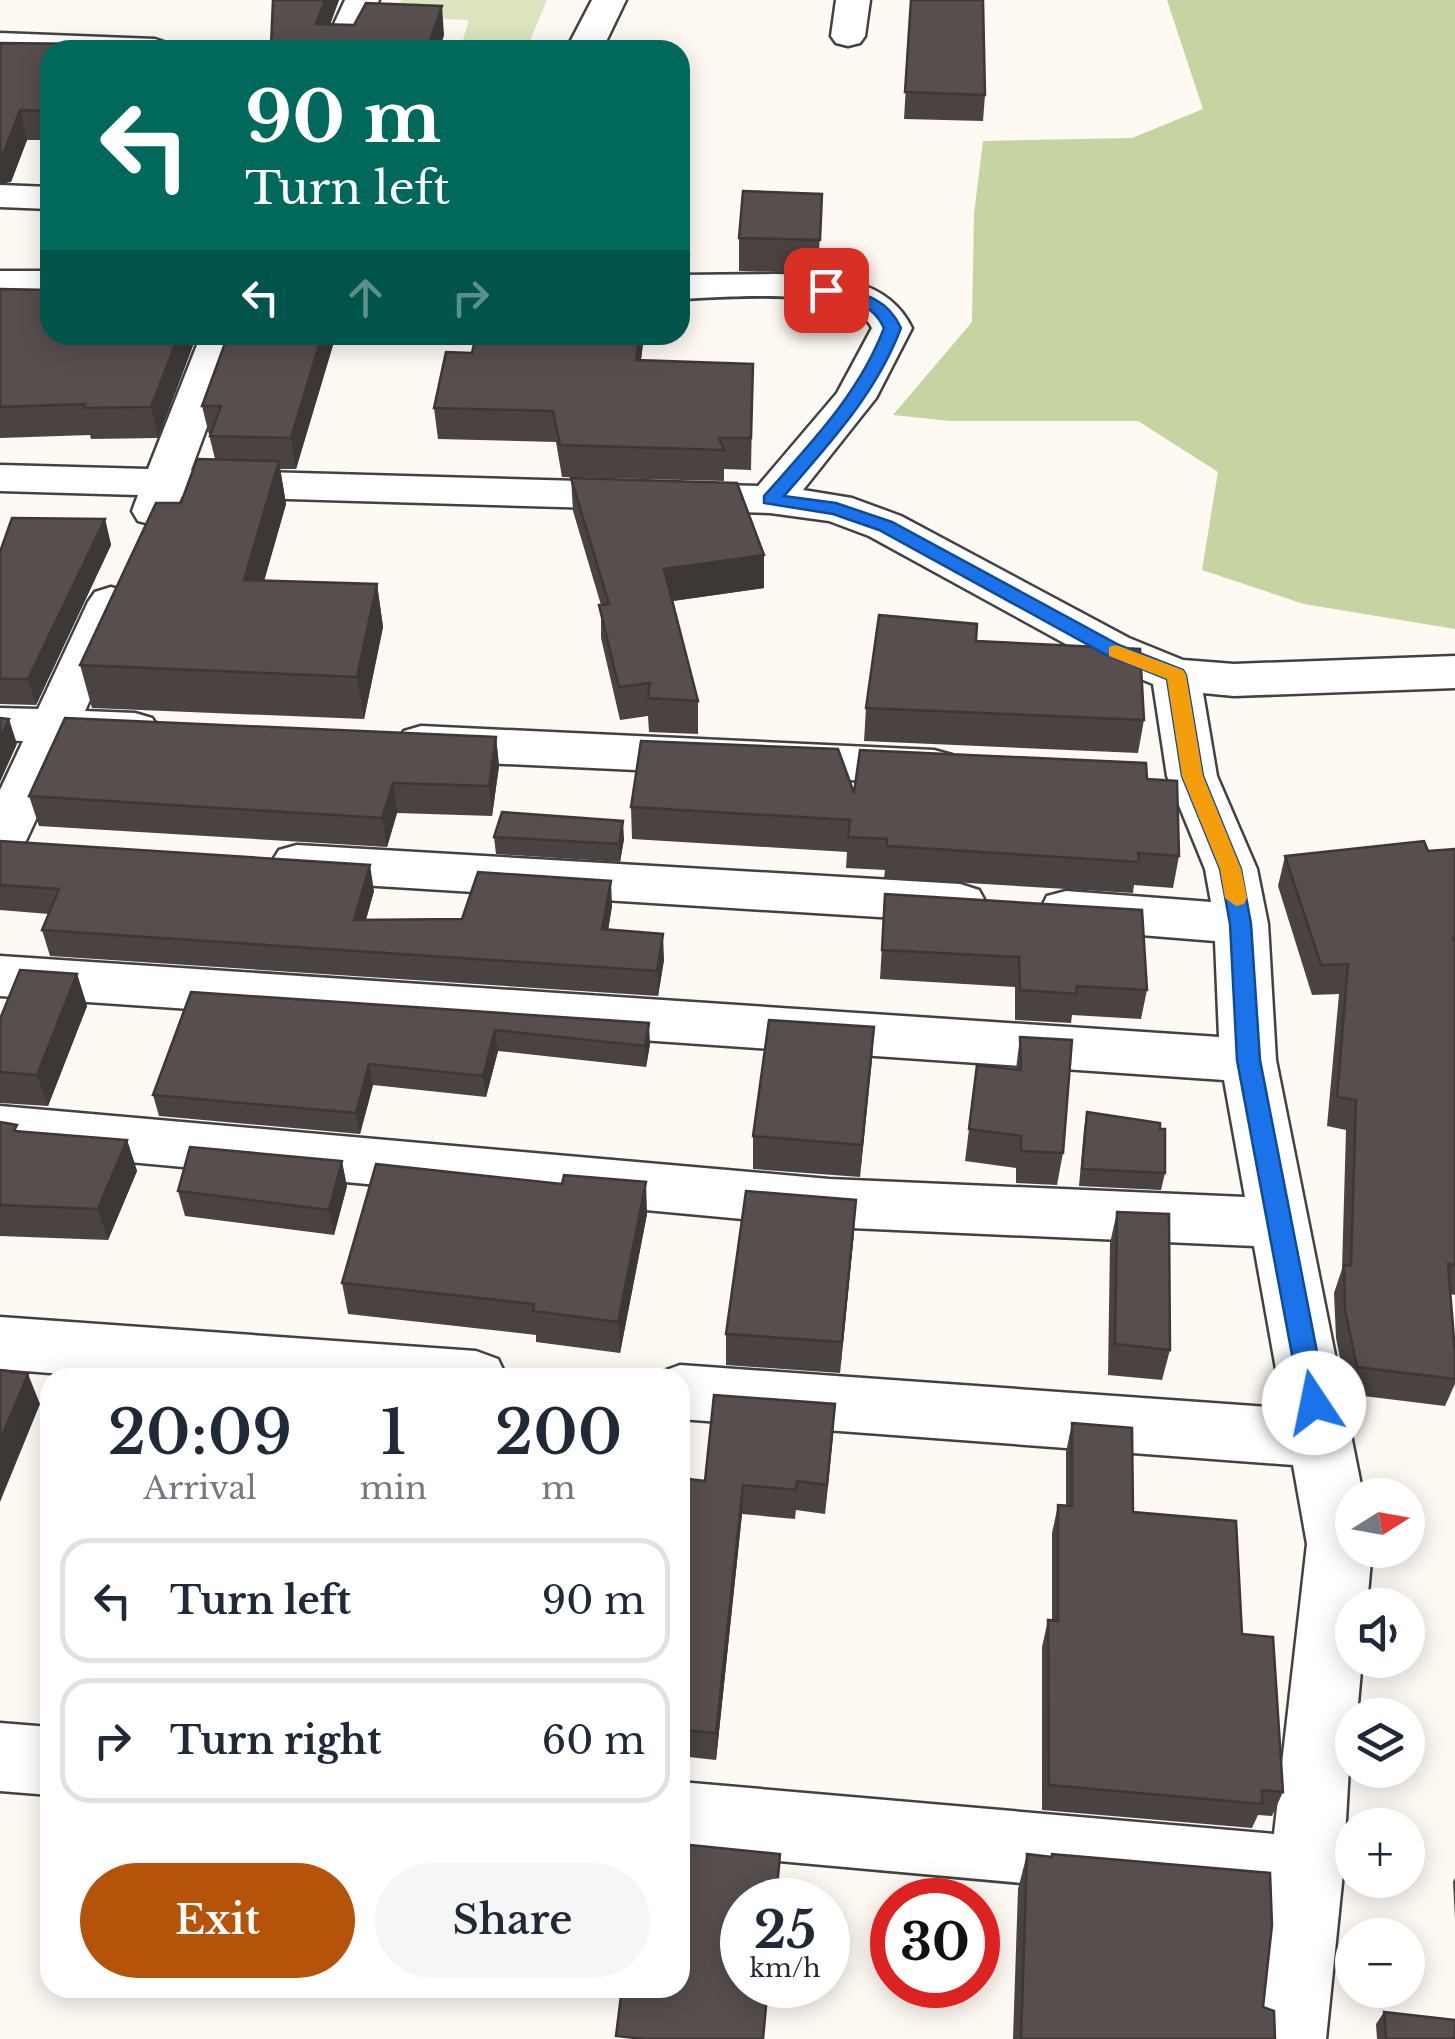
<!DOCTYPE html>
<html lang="en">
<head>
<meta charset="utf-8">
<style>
	:root { --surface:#fff; --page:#f6f6f7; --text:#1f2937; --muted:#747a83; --line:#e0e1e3; --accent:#b45309 }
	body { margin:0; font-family:"Libre Baskerville",serif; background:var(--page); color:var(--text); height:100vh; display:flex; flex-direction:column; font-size:38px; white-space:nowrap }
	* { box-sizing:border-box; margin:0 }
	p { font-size:32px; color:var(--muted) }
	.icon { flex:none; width:55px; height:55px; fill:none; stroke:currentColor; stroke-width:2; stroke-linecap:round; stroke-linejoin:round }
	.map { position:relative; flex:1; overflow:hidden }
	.drawer { position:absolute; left:40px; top:1368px; width:650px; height:630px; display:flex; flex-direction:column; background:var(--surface); border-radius:30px; box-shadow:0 5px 25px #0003 }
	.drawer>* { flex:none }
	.guide { position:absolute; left:40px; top:40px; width:650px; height:305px; border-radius:30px; box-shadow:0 5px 25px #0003; background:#00695c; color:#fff; overflow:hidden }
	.needle { width:65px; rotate:79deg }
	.fabs { position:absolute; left:1335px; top:1478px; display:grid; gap:20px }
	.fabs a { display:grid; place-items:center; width:90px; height:90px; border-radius:50%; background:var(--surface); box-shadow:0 5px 25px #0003; font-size:50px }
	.speed { position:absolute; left:720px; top:1878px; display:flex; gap:20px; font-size:50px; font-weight:700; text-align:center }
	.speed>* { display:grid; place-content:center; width:130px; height:130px; border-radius:50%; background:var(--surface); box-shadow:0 5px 25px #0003; line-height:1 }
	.speed small { font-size:25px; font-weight:400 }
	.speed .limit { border:15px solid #d22; background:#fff; color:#111 }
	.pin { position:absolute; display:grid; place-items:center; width:85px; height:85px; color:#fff; margin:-42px; border-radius:20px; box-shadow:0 5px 15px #0006 }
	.me { position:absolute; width:110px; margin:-55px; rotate:349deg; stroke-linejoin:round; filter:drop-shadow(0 0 8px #0008) }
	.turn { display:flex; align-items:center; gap:35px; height:210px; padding:0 40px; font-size:45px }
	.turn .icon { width:130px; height:130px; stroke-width:2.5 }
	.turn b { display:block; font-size:70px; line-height:85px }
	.lanes { display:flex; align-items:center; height:95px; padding:0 40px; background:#0003; justify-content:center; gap:50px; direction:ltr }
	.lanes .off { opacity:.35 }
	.eta { display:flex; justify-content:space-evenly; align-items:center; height:170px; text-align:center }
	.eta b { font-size:60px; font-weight:600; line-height:70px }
	.action { display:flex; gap:20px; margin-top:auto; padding:20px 40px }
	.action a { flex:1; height:115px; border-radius:60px; background:var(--accent); color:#fff; font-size:40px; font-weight:600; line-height:115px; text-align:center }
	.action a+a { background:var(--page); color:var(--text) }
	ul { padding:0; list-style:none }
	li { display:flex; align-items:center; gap:30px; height:125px; margin:0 20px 15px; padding:0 20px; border:5px solid var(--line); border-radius:30px }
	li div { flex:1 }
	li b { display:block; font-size:38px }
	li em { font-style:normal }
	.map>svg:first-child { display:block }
	.green { fill:#dce5c0 }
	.forest { fill:#c5d4a1 }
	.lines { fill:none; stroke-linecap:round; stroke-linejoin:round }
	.minor-casing { stroke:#424242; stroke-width:5 }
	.minor { fill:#fff; fill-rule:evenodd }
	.wall { fill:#4b4342 }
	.shaded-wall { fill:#3d3736 }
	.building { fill:#574e4d; stroke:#3d3736; stroke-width:2.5 }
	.route { fill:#1a73e8; stroke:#114b97; stroke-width:2.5 }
	.slow { fill:#f59e0b }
</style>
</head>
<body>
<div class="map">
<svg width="1455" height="2039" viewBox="0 0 1455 2039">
	<rect width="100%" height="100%" fill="#fef9f3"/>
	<polygon class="green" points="401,0 547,0 526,50 460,50 469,20 396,18"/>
	<polygon class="forest" points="1167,0 1455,0 1455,629 1304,604 1202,570 1218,472 1138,421 950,421 893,415 972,322 974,214 983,141 1132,138 1203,109"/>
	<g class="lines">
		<defs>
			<g id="minor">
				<polygon points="345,0 379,0 358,50 322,50"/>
				<polygon points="592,0 626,0 602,50 566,50"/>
				<polygon points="836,0 870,0 865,36 860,43 848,46 836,43 831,36"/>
				<polygon points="0,33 155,39 167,43 173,50 50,50 50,56 0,53"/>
				<polygon points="0,185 50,187 50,209 0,207"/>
				<rect x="0" y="271" width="50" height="24"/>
				<path d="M776 274C827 276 887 276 912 328L876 398 803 490 852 498 901 516 1129 638 1183 660 1234 664 1455 656V688L1234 696 1203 693 1217 776 1257 869 1268 924 1276 1060 1363 1495H1352V1550H1372L1367 1605H1352V1660H1362L1357 1715H1352L1343 1873 1326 2039H1250L1265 1905 680 1852V1782L1274 1834 1307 1544 1293 1465 680 1419V1378H656L658 1373 680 1365 1283 1408 1254 1246 829 1227 0 1150V1106L829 1179 1245 1197 1224 1080 0 996V956L1219 1037 1215 941 1066 929 1047 924 1040 910 1047 896 1066 891 1211 902 1205 869 1167 776 1153 684 1095 660 869 536 829 521 770 513 182 496 170 521 154 525 138 521 132 511 138 495 0 491V465L148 469 201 335H241L191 470 758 486 837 393 872 328C851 284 723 298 680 299V275Z"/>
				<polygon points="111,587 127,592 134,602 85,711 135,713 152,718 160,730 152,742 135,747 71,744 18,858 0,863 0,790 23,741 0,740 0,708 38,709 88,602 95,592"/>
				<polygon points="421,726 934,750 952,755 959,767 952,779 934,784 421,760 404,755 396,743 404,731"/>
				<polygon points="297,845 960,884 979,890 986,903 979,916 960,922 297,881 279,876 271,863 279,850"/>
				<polygon points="0,1317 476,1351 498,1359 507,1378 113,1378 0,1369"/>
				<polygon points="0,1723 50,1727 50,1795 0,1791"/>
			</g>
		</defs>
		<use href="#minor" class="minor-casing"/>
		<use href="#minor" class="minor"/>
	</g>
	<g class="wall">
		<polygon points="273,0 339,0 330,24 444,35 439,50 50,50 50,140 27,140 11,182 0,43 271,46"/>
		<polygon points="911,0 985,95 983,121 904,119"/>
		<polygon points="822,194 818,273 739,271 739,238"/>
		<polygon points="0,289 50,335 197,335 158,438 91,439 90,435 0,438"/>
		<polygon points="228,335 336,335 296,469 280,469 286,504 264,581 377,584 383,627 364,719 92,708 80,665 181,503 215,459 202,406"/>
		<polygon points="644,335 641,360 753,364 751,470 724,469 724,481 562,477 556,442 438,439 434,408 472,353"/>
		<polygon points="571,478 764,555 764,588 673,601 698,701 698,734 649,732 648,716 620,720 601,638 601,605 573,511"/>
		<polygon points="105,519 111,545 36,705 0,704 0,552"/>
		<polygon points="976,641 1144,720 1138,753 864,741 866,708"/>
		<polygon points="496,737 499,766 492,816 397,813 387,847 39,826 29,796"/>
		<polygon points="1147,779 1179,856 1173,888 1134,885 1133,893 884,878 885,870 846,868 847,852 632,839 631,807 854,793"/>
		<polygon points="494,837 624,839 620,862 496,854"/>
		<polygon points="0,841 374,891 366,920 462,919 612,906 608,930 664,960 658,996 50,956 42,930 49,914 0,910"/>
		<polygon points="1455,849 1455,1295 1450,1294 1455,1352 1455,1384 1445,1406 1347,1394 1336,1338 1334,1293 1342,1269 1346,1130 1327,1126 1339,994 1312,995 1278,886 1285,856"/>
		<polygon points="885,894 1147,990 1141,1019 1072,1015 1071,1023 1015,1020 1015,987 880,979"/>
		<polygon points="77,974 87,1006 48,1106 0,1103 0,1019"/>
		<polygon points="191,992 650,1044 646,1067 498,1051 486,1097 373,1085 360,1134 159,1116 153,1095"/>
		<polygon points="874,1027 860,1177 753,1169 753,1136"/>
		<polygon points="1020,1037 1063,1153 1057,1185 1016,1183 1016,1168 965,1161 977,1065 1016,1069"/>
		<polygon points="1087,1112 1160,1129 1165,1173 1161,1190 1079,1186 1084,1129"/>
		<polygon points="0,1122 19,1131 127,1140 137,1171 108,1240 0,1236"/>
		<polygon points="347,1186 334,1235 185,1216 178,1191"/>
		<polygon points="1117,1212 1170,1350 1162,1380 1108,1375 1110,1243"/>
		<polygon points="647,1214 620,1353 536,1342 536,1335 348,1314 342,1283"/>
		<polygon points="854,1232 840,1373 726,1365 726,1334"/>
		<polygon points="1072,1423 1133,1512 1242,1634 1283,1792 1272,1816 1258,1815 1252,1828 1042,1810 1042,1647 1048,1620 1052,1620 1052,1533 1058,1505 1066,1506 1066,1452"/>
		<polygon points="833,1434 825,1514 796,1510 795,1519 742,1514 716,1760 680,1756 680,1478 705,1481"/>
		<polygon points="1027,1854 1263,2007 1275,2039 1013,2039 1018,1889"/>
		<polygon points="1455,1878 1455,1919 1453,1882"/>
		<polygon points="1384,2012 1455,2039 1377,2039 1376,2024"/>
	</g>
	<g class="shaded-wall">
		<polygon points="325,0 339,0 321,50 316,24"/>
		<polygon points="442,6 444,35 439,50 427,50"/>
		<polygon points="20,110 27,140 11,182 0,184 0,153"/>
		<polygon points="179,335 197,335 158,438 151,407"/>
		<polygon points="322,335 336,335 296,469 291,438"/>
		<polygon points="640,335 644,335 637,392 636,360"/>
		<polygon points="279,461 286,504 252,623 244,580"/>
		<polygon points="105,519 111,545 36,705 28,679"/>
		<polygon points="764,555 764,588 665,602 664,569"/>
		<polygon points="377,584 383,627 364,719 357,677"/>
		<polygon points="9,719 17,744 0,782 0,739"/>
		<polygon points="496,737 499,766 492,816 489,786"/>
		<polygon points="393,783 397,813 387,847 382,818"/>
		<polygon points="623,821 624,839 620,862 619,844"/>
		<polygon points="370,865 374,891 358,946 354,920"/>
		<polygon points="611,881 612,906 604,955 602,929"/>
		<polygon points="663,934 664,960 658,996 657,971"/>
		<polygon points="77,974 87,1006 48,1106 37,1075"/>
		<polygon points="649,1023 650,1044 646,1067 645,1046"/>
		<polygon points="874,1027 872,1060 860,1177 862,1145"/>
		<polygon points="495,1030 498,1051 486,1097 483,1076"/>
		<polygon points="369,1064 373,1085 360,1134 356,1113"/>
		<polygon points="127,1140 137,1171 108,1240 98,1209"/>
		<polygon points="342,1161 347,1186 334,1235 329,1210"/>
		<polygon points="646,1182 647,1214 620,1353 618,1322"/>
		<polygon points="856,1200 854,1232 840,1373 842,1342"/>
		<polygon points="28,1374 40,1404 0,1502 0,1441"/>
		<polygon points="835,1404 833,1434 825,1514 827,1485"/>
		<polygon points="743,1485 742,1514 716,1760 716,1733"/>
	</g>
	<g class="building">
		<polygon points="273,0 325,0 316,24 354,25 366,3 442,6 427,50 50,50 50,111 20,110 4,152 0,153 0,43 271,46"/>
		<polygon points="911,0 983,0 985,95 905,92"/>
		<polygon points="743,191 822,194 820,240 739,238"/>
		<polygon points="0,289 50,290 50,335 179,335 151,407 84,408 85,404 0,407"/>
		<polygon points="228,335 322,335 291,438 210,436 221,406 202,406"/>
		<polygon points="476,335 640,335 636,360 753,364 751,438 719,438 724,450 560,445 553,411 434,408 446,352 472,353"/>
		<polygon points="197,459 279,461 244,580 377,584 357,677 80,665 156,503 181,503"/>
		<polygon points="571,478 737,483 764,555 664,569 698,701 648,698 650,683 619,687 599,605 609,604"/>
		<polygon points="12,518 105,519 28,679 0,679 0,552"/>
		<polygon points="879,615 977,624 976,641 1140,649 1144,720 866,708"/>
		<polygon points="0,718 9,719 0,739"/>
		<polygon points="65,718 496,737 489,786 393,783 382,818 29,796"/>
		<polygon points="641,741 838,749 854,793 860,750 1146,763 1147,779 1177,781 1179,856 1138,853 1139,862 887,846 887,839 848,837 850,820 631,807"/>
		<polygon points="502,812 623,821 619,844 494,837"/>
		<polygon points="0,841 370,865 354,920 462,919 478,872 611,881 602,929 663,934 657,971 42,930 59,889 0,885"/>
		<polygon points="1424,841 1428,851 1455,849 1455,937 1453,938 1455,942 1455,1265 1448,1264 1455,1352 1455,1379 1357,1367 1345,1310 1344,1265 1351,1266 1356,1100 1337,1097 1348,964 1321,965 1285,856"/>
		<polygon points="885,894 1142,910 1147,990 1077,986 1076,994 1020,990 1019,957 882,950"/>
		<polygon points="20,970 77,974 37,1075 0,1072 0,1019"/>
		<polygon points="191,992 649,1023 645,1046 495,1030 483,1076 369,1064 356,1113 153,1095"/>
		<polygon points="769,1020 874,1027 862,1145 753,1136"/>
		<polygon points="1020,1037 1072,1040 1063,1153 1021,1151 1021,1136 969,1129 977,1065 1021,1070"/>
		<polygon points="1087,1112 1160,1123 1160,1129 1165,1129 1165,1173 1082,1169"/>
		<polygon points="0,1122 17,1125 14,1131 127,1140 98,1209 0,1205"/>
		<polygon points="190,1147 342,1161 329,1210 178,1191"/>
		<polygon points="376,1164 562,1184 564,1175 646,1182 618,1322 533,1311 534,1304 342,1283"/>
		<polygon points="746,1191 856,1200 842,1342 726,1334"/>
		<polygon points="1117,1212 1169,1214 1170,1350 1115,1344"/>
		<polygon points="0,1370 28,1374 0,1441"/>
		<polygon points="714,1395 835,1404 827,1485 797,1481 796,1490 743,1485 716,1733 680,1730 680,1478 705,1481"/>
		<polygon points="1072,1423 1132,1428 1133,1512 1236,1521 1242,1634 1273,1637 1283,1792 1262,1790 1262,1804 1049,1785 1048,1620 1058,1621 1058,1505 1072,1506"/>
		<polygon points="680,1844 780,1854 776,1900 742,1900 742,1985 768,1985 763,2039 645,2039 616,2036 622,1988 680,1988"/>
		<polygon points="1027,1854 1052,1857 1052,1854 1270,1873 1272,1925 1263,2007 1274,2011 1275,2039 1021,2039"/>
		<polygon points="1384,2012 1455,2020 1455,2039 1386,2039"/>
	</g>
	<path class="route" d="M826 285C859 293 886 295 901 328 876 394 829 444 784 496L836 503 892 522 1119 645 1183 670 1186 675 1203 776 1241 869 1251 924 1260 1060 1327 1403 1323 1411 1314 1414 1305 1411 1301 1403 1237 1060 1230 924 1220 869 1182 776 1167 679 1105 654 879 530 833 514 764 503V496C810 444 859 394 884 328 872 301 847 300 820 294V287Z"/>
	<polygon class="slow" points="1116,645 1183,670 1186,675 1203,776 1241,869 1247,898 1244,904 1236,906 1225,898 1220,869 1182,776 1167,679 1109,656 1109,647"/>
</svg>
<div class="fabs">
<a><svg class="needle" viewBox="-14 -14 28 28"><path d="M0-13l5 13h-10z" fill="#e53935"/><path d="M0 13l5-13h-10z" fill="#747a83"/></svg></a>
<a><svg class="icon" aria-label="sound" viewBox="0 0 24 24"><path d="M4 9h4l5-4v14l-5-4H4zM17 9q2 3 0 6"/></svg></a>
<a><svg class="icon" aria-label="layers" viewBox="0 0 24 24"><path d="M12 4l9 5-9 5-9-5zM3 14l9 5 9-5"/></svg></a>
<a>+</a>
<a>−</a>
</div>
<div class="speed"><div>25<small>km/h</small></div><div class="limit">30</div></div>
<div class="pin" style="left:826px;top:290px;background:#d93025"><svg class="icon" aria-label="arrive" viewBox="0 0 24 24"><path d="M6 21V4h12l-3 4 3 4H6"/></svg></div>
<svg class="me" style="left:1314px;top:1403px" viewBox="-20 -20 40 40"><circle r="19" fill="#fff"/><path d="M0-13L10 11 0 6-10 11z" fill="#1a73e8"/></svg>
<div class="guide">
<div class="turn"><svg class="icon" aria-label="left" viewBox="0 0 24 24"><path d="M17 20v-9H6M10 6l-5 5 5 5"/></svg><div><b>90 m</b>Turn left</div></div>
<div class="lanes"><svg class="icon" aria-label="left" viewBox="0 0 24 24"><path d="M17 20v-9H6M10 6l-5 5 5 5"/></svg><svg class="icon off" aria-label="ahead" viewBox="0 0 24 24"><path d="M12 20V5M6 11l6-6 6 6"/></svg><svg class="icon off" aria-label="right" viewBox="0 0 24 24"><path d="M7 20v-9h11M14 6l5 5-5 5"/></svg></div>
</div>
<section class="drawer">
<div class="eta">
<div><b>20:09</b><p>Arrival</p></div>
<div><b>1</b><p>min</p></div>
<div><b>200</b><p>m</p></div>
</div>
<ul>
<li><svg class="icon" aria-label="left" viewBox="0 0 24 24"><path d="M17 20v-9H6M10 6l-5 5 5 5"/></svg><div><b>Turn left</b></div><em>90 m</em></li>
<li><svg class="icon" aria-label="right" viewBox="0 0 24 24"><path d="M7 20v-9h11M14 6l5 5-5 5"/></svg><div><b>Turn right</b></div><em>60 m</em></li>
</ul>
<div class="action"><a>Exit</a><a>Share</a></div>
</section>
</div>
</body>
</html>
